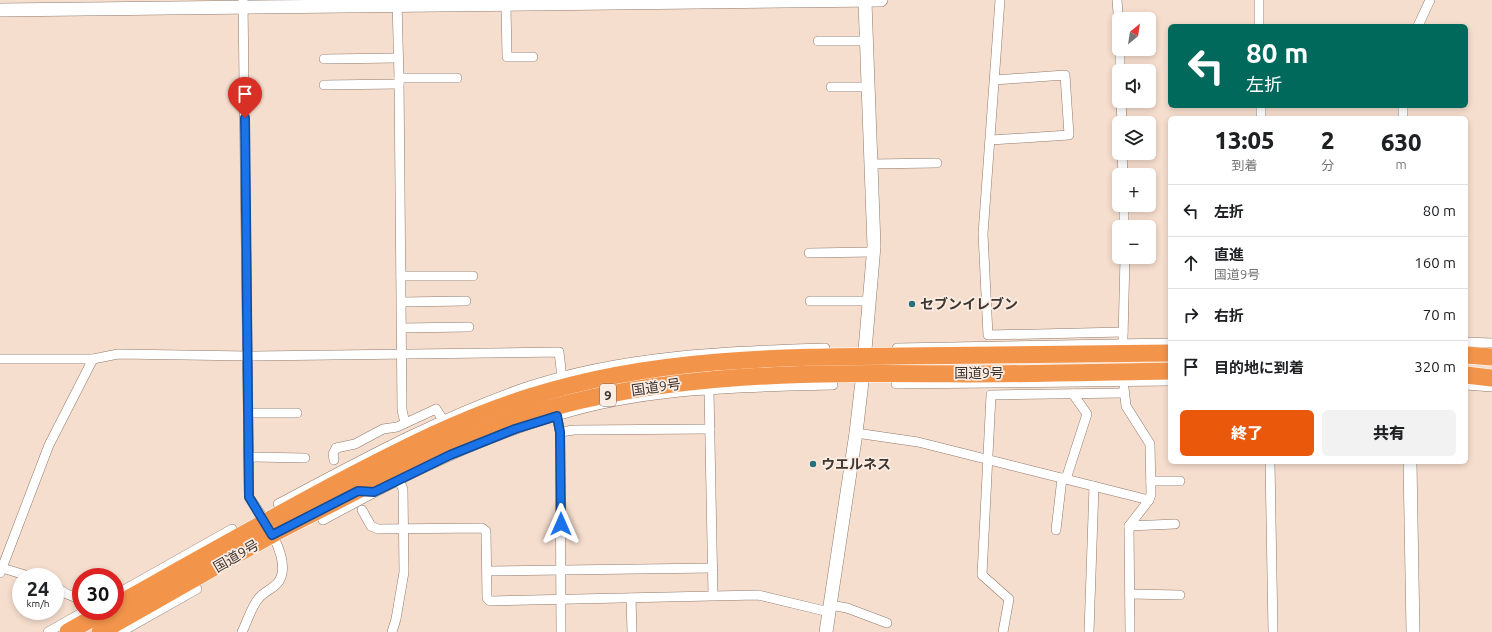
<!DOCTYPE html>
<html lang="ja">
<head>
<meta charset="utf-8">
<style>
	:root { --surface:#fff; --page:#f2f2f2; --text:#202124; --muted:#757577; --line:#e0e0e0; --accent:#ea580c }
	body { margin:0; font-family:Ubuntu,"Noto Sans JP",sans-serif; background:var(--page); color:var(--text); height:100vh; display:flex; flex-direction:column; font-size:15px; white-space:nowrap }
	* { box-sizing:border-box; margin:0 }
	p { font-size:13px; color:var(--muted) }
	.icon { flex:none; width:22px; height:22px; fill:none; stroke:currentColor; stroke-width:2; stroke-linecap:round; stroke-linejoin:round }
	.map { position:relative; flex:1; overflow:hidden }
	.panel { position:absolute; left:1168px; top:116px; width:300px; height:348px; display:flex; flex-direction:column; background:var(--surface); border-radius:6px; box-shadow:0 2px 6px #0003 }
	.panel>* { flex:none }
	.top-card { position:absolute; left:1168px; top:24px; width:300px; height:84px; border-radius:6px; box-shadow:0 2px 6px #0003; background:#00695c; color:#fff; overflow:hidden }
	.needle { width:26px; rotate:30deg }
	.buttons { position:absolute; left:1112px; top:12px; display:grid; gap:8px }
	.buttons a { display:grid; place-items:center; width:44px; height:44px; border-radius:6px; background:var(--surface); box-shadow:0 2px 6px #0003; font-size:20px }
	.speed { position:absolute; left:12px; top:568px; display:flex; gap:8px; font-size:20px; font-weight:700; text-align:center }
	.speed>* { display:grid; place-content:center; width:52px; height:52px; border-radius:50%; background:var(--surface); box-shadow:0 2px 6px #0003; line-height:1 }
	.speed small { font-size:10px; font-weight:400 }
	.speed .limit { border:6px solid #d22; background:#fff; color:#111 }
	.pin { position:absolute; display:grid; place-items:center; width:34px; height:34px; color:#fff; margin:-41px -17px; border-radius:50% 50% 50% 0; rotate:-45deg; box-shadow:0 0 4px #0007 }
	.pin .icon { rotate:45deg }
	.me { position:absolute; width:44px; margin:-22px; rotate:0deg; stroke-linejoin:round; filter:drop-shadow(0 0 3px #0008) }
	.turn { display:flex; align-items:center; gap:14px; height:84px; padding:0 12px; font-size:18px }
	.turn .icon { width:52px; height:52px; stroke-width:2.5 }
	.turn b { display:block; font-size:28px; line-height:34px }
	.eta { display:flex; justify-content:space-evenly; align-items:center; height:68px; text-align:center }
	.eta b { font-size:24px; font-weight:800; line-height:28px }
	.primary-button { display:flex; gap:8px; margin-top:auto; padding:8px 12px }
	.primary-button a { flex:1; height:46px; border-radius:6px; background:var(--accent); color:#fff; font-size:16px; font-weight:800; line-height:46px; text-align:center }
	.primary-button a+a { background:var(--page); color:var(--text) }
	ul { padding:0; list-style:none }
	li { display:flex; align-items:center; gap:12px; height:52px; padding:0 12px; border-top:1px solid var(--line) }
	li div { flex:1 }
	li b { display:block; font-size:15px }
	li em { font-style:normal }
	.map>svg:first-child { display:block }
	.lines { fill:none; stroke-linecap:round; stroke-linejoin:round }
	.street-casing { stroke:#8f7a6c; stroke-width:10 }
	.secondary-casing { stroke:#8f7a6c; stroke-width:14 }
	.highway-casing { stroke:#fff; stroke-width:18 }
	.street { stroke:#fff; stroke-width:9 }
	.secondary { stroke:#fff; stroke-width:13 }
	.highway { stroke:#f3944b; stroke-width:17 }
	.route-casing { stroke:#114b97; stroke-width:10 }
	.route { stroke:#1a73e8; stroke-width:7 }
	.poi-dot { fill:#27707a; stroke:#fcede4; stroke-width:1.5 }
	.labels { text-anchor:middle; stroke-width:3.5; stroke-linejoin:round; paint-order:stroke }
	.shield { fill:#fcede4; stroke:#786d66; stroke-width:1 }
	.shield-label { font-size:13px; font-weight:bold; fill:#3f3630 }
	.poi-label { font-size:14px; font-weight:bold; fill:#3f3630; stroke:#fcede4; text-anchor:start }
	.street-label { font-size:14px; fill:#3f3630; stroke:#fcede4 }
</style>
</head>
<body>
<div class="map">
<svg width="1492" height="632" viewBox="0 0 1492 632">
	<rect width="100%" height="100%" fill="#f6dece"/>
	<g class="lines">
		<defs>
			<g id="street">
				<polyline points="397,0 399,78 402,410 405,423"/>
				<polyline points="1000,0 983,234 988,335 1123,332"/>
				<polyline points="1117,0 1119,26"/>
				<polyline points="1259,0 1259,26"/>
				<polyline points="506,5 507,57 533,57"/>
				<polyline points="1418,26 1430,0"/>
				<polyline points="818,41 866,41"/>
				<polyline points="1120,49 1120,71"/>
				<polyline points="324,59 398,58"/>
				<polyline points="399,78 457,78"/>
				<polyline points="324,85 399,84"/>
				<polyline points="831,87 868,87"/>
				<polyline points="1121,101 1122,123"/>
				<polyline points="1261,106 1261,118"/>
				<polyline points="1403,106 1403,118"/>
				<polyline points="991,140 1069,135 1065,75 995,80"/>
				<polyline points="1122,153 1123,175"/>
				<polyline points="871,164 937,163"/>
				<polyline points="1124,205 1124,227"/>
				<polyline points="809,253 873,252"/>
				<polyline points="401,276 473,276"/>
				<polyline points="810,301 869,301"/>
				<polyline points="402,302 466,301"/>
				<polyline points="402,328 469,327"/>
				<polyline points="1123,338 1125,257"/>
				<polyline points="1466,342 1492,343"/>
				<polyline points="897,348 1170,343"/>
				<polyline points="0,359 93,359 118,354 249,356 559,352 562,378"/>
				<polyline points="896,384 1170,381"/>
				<polyline points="1466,385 1492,387"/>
				<polyline points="1124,388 1126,406 1150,444 1151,494 1149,500 1129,526 1130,632"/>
				<polyline points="709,390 713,595"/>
				<polyline points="249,413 297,413"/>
				<polyline points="557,417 560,432 561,632"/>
				<polyline points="560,432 574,430 710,429"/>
				<polyline points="856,433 918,442 1149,500"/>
				<polyline points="249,457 305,458"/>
				<polyline points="334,460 333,454 336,448 355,444 383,429 397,427 436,409 443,420"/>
				<polyline points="1270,462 1273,632"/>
				<polyline points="1066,479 1087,414 1073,394"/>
				<polyline points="1151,481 1180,481"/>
				<path d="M278 504C359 461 439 417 526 387 622 355 724 351 825 348"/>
				<polyline points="362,510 371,526 378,529 482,528 486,531 487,598 490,601 758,595 829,612"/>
				<path d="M323 520C404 476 485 435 574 411 658 388 747 387 833 385"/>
				<polyline points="1129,526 1175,524"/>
				<polyline points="1056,530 1062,478"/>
				<polyline points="0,568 2,568 49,445 93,359"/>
				<polyline points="487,571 713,568"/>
				<polyline points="0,573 2,568 32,577"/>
				<path d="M55 584C63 594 69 595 81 599"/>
				<polyline points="1130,594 1180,595"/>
				<polyline points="115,595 232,529"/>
				<polyline points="631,598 632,632"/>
				<polyline points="830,605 847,608 887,623"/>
				<polyline points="48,632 85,611"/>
				<polyline points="121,632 197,589"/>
				<path d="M242 632C247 622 251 608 258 599 264 591 274 589 279 581 293 559 262 516 249 497L243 0"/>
				<polyline points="392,632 396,619 404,572 403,489 399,480"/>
				<polyline points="1003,632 1009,599 982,575 991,395 1124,393"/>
				<polyline points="1089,632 1094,486"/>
			</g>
			<g id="secondary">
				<polyline points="0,10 881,0"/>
				<polyline points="1410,462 1413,632"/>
				<polyline points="826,632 856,433 863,373 874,246 865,2"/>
			</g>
			<g id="highway">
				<polyline points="1466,355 1492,357"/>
				<polyline points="1466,375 1492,378"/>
				<path d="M115 606C190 564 264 522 339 482 402 449 464 417 533 396 652 358 778 357 902 356 992 355 1081 354 1170 353"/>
				<polyline points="68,632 105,611"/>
				<path d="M100 632C158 600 215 566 273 534 301 519 330 505 358 490 415 461 472 432 534 413 673 370 822 373 966 374 1034 374 1102 372 1170 371"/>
			</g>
		</defs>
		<use href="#street" class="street-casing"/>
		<use href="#secondary" class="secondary-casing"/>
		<use href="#highway" class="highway-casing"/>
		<use href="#street" class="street"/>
		<use href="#secondary" class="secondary"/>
		<use href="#highway" class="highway"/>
	</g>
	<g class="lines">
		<defs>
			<polyline id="route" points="245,118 249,497 272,535 358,491 374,492 450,455 515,429 557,416 560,432 561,524"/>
		</defs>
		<use href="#route" class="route-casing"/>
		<use href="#route" class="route"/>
	</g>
	<g class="poi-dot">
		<circle cx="912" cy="304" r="4"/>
		<circle cx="813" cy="464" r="4"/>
	</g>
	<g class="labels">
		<rect class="shield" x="600" y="384" width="16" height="22" rx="3"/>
		<g class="shield-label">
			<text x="608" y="400">9</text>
		</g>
		<g class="poi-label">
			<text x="920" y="309">セブンイレブン</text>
			<text x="821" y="469">ウエルネス</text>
		</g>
		<g class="street-label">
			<text x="979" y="378">国道9号</text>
			<text transform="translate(656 387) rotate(-8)" y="5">国道9号</text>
			<text transform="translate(236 556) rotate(-30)" y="5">国道9号</text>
		</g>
	</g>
</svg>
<div class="buttons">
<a><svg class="needle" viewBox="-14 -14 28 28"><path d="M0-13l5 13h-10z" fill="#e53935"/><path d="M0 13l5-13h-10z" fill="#757577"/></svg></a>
<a><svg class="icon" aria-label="sound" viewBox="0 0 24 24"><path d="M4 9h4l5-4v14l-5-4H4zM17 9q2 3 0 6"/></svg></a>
<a><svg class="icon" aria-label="layers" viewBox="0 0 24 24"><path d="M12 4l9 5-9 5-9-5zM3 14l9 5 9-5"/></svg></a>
<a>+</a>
<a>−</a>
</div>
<div class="speed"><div>24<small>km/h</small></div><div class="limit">30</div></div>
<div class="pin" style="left:245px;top:118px;background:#d93025"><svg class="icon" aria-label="arrive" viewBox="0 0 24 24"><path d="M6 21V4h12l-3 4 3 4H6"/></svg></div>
<svg class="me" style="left:561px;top:524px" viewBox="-20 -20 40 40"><path d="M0-17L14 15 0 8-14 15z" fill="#1a73e8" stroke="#fff" stroke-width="4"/></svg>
<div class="top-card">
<div class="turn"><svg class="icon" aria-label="left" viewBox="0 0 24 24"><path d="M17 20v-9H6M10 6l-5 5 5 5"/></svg><div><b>80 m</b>左折</div></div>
</div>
<section class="panel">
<div class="eta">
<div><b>13:05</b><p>到着</p></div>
<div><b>2</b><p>分</p></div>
<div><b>630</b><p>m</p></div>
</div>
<ul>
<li><svg class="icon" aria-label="left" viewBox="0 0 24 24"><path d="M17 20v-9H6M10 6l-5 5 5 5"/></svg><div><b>左折</b></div><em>80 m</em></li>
<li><svg class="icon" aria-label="ahead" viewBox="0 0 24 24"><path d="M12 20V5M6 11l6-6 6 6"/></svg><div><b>直進</b><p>国道9号</p></div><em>160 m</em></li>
<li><svg class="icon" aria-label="right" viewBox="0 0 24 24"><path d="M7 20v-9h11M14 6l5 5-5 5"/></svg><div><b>右折</b></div><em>70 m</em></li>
<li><svg class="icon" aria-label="arrive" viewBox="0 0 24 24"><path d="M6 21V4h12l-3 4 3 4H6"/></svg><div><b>目的地に到着</b></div><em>320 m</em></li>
</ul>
<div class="primary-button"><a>終了</a><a>共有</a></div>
</section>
</div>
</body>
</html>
